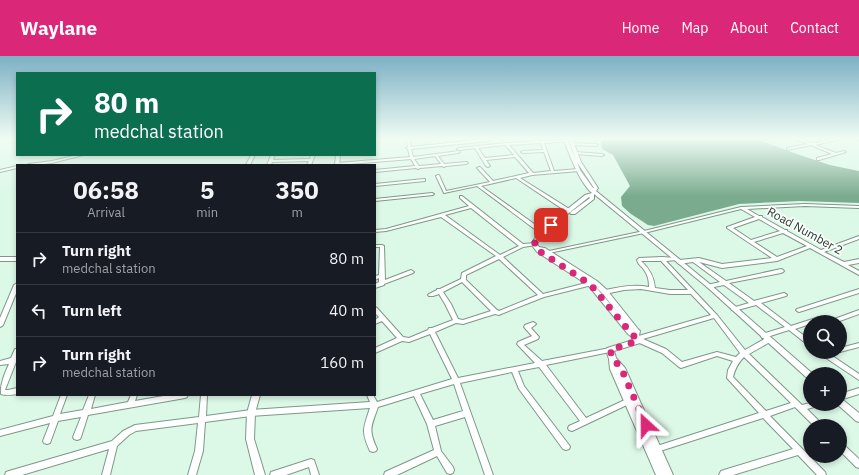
<!DOCTYPE html>
<html lang="en">
<head>
<meta charset="utf-8">
<style>
	:root { --surface:#171b24; --page:#20242c; --text:#f1f3f6; --muted:#9ea1a6; --line:#363941; --accent:#db2777 }
	body { margin:0; font-family:"IBM Plex Sans",sans-serif; background:var(--page); color:var(--text); height:100vh; display:flex; flex-direction:column; font-size:15px; white-space:nowrap }
	* { box-sizing:border-box; margin:0 }
	p { font-size:13px; color:var(--muted) }
	.icon { flex:none; width:22px; height:22px; fill:none; stroke:currentColor; stroke-width:2; stroke-linecap:round; stroke-linejoin:round }
	.map { position:relative; flex:1; overflow:hidden }
	.sheet { position:absolute; left:16px; top:108px; width:360px; height:232px; display:flex; flex-direction:column; background:var(--surface); border-radius:0px; box-shadow:0 2px 6px #0003 }
	.sheet>* { flex:none }
	.top-card { position:absolute; left:16px; top:16px; width:360px; height:84px; border-radius:0px; box-shadow:0 2px 6px #0003; background:#0b6e4f; color:#fff; overflow:hidden }
	.controls { position:absolute; left:803px; top:259px; display:grid; gap:8px }
	.controls a { display:grid; place-items:center; width:44px; height:44px; border-radius:50%; background:var(--surface); box-shadow:0 2px 6px #0003; font-size:20px }
	.pin { position:absolute; display:grid; place-items:center; width:34px; height:34px; color:#fff; margin:-17px; border-radius:8px; box-shadow:0 2px 6px #0006 }
	.me { position:absolute; width:44px; margin:-22px; rotate:336deg; stroke-linejoin:round; filter:drop-shadow(0 0 3px #0008) }
	.turn { display:flex; align-items:center; gap:14px; height:84px; padding:0 12px; font-size:18px }
	.turn .icon { width:52px; height:52px; stroke-width:2.5 }
	.turn b { display:block; font-size:28px; line-height:34px }
	.eta { display:flex; justify-content:space-evenly; align-items:center; height:68px; text-align:center }
	.eta b { font-size:24px; font-weight:700; line-height:28px }
	ul { padding:0; list-style:none }
	li { display:flex; align-items:center; gap:12px; height:52px; padding:0 12px; border-top:1px solid var(--line) }
	li div { flex:1 }
	li b { display:block; font-size:15px }
	li em { font-style:normal }
	header { display:flex; align-items:center; gap:24px; box-sizing:border-box; height:56px; padding:0 20px; background:var(--accent); color:#fff }
	header strong { font-size:19px }
	nav { display:flex; gap:22px; margin-inline-start:auto; font-size:14px }
	.map>svg:first-child { display:block }
	.water { fill:#7bab8f }
	.lines { fill:none; stroke-linecap:round; stroke-linejoin:round }
	.minor-casing { stroke:#7e9888; stroke-width:2 }
	.tertiary-casing { stroke:#7e9888; stroke-width:2 }
	.minor { fill:#fff; fill-rule:evenodd }
	.tertiary { fill:#fff; fill-rule:evenodd }
	.route { stroke:#db2777; stroke-width:7; stroke-dasharray:0 12.6 }
	.labels { text-anchor:middle; stroke-width:3.5; stroke-linejoin:round; paint-order:stroke }
	.street-label { font-size:12px; fill:#2c3730; stroke:#f9fffb }
</style>
</head>
<body>
<header>
<strong>Waylane</strong>
<nav><a>Home</a><a>Map</a><a>About</a><a>Contact</a></nav>
</header>
<div class="map">
<svg width="859" height="419" viewBox="0 0 859 419">
	<rect width="100%" height="100%" fill="#dcf8e7"/>
	<polygon class="water" points="601,82 754,82 794,97 830,109 859,115 859,147 800,145 739,148 654,170 648,169 631,158 622,150 621,141 630,130 613,99 602,93"/>
	<g class="lines">
		<defs>
			<g id="minor">
				<path d="M406 82H415L413 83H409L411 91 485 83V82H488L490 84 488 85 411 93 413 101 459 95 460 96 458 97 438 100 444 108 467 106 468 107 466 108 446 110 444 111 442 110 420 112 418 113 416 112 375 116V114L415 110 411 103 338 109 335 108 337 107 410 101 408 93 406 92 408 91ZM435 100 441 108 419 110 414 103Z"/>
				<polygon points="762,82 772,82 763,84 761,83"/>
				<path d="M795 82C801 82 807 87 814 87 824 86 833 82 843 82L842 83 815 89 836 97 844 95 846 96 819 104H817V102L832 98 811 89 787 94V92L808 88 795 83Z"/>
				<polygon points="853,82 859,82 859,84 854,83"/>
				<path d="M571 83H572V85L544 87 554 115 578 113 580 114 579 115 532 119 520 122 571 154V156H567L516 122 481 130 544 175V177H540L477 130 444 137 436 120 438 119H439L446 135 490 126 478 113 477 112 479 111H480L493 125 529 117 515 101 486 104 490 110 488 111 486 110 475 92 459 94 457 93 459 92 506 87ZM541 87 543 94 523 95 521 96 523 97 544 96 551 115 533 117 509 89ZM505 89 514 99 485 102 478 92Z"/>
				<polygon points="572,87 596,88 598,89 596,90 573,89 571,88"/>
				<polygon points="575,96 602,98 604,99 602,100 576,98 574,97"/>
				<polygon points="77,99 83,99 52,107 37,109 27,109 29,108 52,105"/>
				<polygon points="251,99 255,99 250,109 246,109"/>
				<polygon points="271,99 275,99 273,104 310,103 311,99 315,99 311,109 307,109 309,105 272,106 271,109 267,109"/>
				<polygon points="17,110 17,112 0,116 0,114"/>
				<polygon points="424,123 425,123 425,125 375,130 375,128"/>
				<polygon points="432,137 434,138 433,139 375,145 375,143"/>
				<path d="M460 140H462L523 188 536 187V189L523 191 503 201 543 238 590 226 593 228 592 229 544 241 501 258 499 259 495 258 463 268 456 267 435 276 458 322 535 307 517 288 518 286 532 280 524 271 525 269 533 266 535 267 536 268 535 269 531 272 539 281 538 283 524 289 542 305 610 292H612L613 294 612 296H610L546 309 586 362 627 343 629 342 631 343 632 345 631 347 572 375 569 374 568 372 569 370 580 365 539 311 518 315 524 330 569 389 570 391 569 393 566 394 563 393 519 333 512 316 460 327 493 419H485L465 361 435 370 441 395 453 411 454 414 453 417 450 418 447 417 437 400 397 419H384L385 416 434 394 427 368 414 340 378 351C371 371 368 373 377 393L376 395 373 396 370 395C361 375 363 373 370 352L251 360 205 366 203 395 196 419H188L195 395 198 367 136 375 129 379 117 390 110 419H102L109 393 22 419H5L6 416 9 415 112 385 123 375 135 369 199 361 201 339H207L206 360 251 354 370 346 367 339H373L377 346 452 323 430 278 409 286 402 285 375 297V292L397 282 382 265 375 268V264L379 261 375 257V251L377 252 403 281 409 282 428 274 429 272H432L453 264 445 248 439 238 433 240H429L428 239 429 238 437 234V233H440L461 223 462 217 496 200 441 161 386 175 375 176V174L386 173 469 150 460 142ZM471 152 519 190 500 199 445 159ZM499 203 538 239 499 255 497 254 466 224V219ZM462 226 491 255 463 264 458 263 451 248 443 236ZM454 328 463 355 433 364 420 338Z"/>
				<path d="M805 148 859 150V152L805 150 747 153 759 160H762V161L785 174H787V175L821 194 859 180V183L824 196 844 206 859 203V207L848 209 859 215V219L810 192 777 205 722 212 699 206 726 225 781 213 783 214 784 215 783 216 781 217 729 227 754 245 784 237 786 238 787 239 786 240 761 247 791 270 819 261 821 262 822 263 821 264 816 266H810V268L795 273 810 284V289H808L789 274 764 282H762L761 280 762 278 785 271 756 249 734 255 732 254 731 253 732 252 749 247 724 229 709 232 707 231 706 230 707 229 720 226 693 206 679 208 677 206 679 204 699 202 722 208 772 202 727 172V171L755 161 741 153 644 177 549 197 547 196 549 195 644 175 741 151ZM759 163 780 175 751 184 733 172ZM783 177 807 190 777 201 754 186Z"/>
				<polygon points="375,189 382,189 384,190 385,224 411,214 414,216 413,217 384,228 384,229 375,232 375,228 379,226 379,222 375,224 375,220 379,219 380,191 375,191"/>
				<path d="M662 201 677 202V204L666 205 717 259 745 294 766 282H770L771 284 770 286 749 298 802 349 810 347V348H819L818 350 807 353 822 368 823 370H814L795 351 770 360 825 416 826 419H817L798 399 733 419H719L721 415 724 414 793 393 763 362 657 396 654 395 653 393 654 391 657 390 759 357 727 322 728 314 733 305 717 300 681 312 679 311 662 297 635 285 634 283 635 281 711 259 691 238H670L641 233 624 234 605 238 602 236 605 234C620 231 634 228 649 231 649 225 648 219 644 214 642 210 638 209 637 204L639 202ZM641 205H661L688 234H670L655 232C654 221 650 213 641 205ZM714 262 740 297 736 301 717 296 682 306 666 293 643 283ZM744 301 791 347 766 355 733 321C735 313 738 307 744 301Z"/>
				<polygon points="17,227 17,235 3,269 2,270 0,271 0,262 14,229"/>
				<polygon points="859,233 859,237 799,256 797,255 796,254 797,253"/>
				<polygon points="859,254 859,258 837,266 828,266 829,265"/>
				<polygon points="859,287 859,291 840,296 839,296 840,296 840,292"/>
				<path d="M15 293H17V306H16L5 334H8L17 332V338C11 339 7 340 1 338 0 328 5 317 9 308L0 309V305L11 302Z"/>
				<polygon points="819,296 837,296 836,298 831,299 859,318 859,324 820,298"/>
				<polygon points="859,332 859,338 840,344 840,338"/>
				<polygon points="61,339 67,339 60,358 83,354 89,339 95,339 91,353 128,346 131,339 137,339 135,345 169,339 188,339 187,341 185,342 88,359 81,381 80,383 77,384 74,383 73,381 81,361 58,365 50,387 47,388 44,387 43,385 50,367 0,380 0,374 53,360"/>
				<polygon points="840,387 843,388 859,403 859,412 856,411 840,395"/>
				<polygon points="311,403 314,404 319,419 311,419 309,411 286,419 270,419 271,416 274,415"/>
			</g>
			<g id="tertiary">
				<path d="M563 82H567L576 104 568 82H572L581 106 598 132 596 135 711 229 813 318H810V323L807 322 707 231 594 138V143L575 158H571L570 157 571 156 590 142 589 141 544 177 537 188 539 191 545 192 597 225 607 234 638 273 640 275 639 279 641 285 640 287 614 295 616 302 625 312 673 419H656L610 313 609 303 606 294 607 292 633 284 632 281 628 278 588 229 537 196 531 188 540 175 585 139 592 137C578 124 570 99 563 82ZM577 106 594 132H593L580 114ZM594 229 603 238 618 257Z"/>
				<polygon points="336,99 340,99 339,109 335,109"/>
				<rect x="0" y="201" width="17" height="4"/>
				<polygon points="252,339 260,339 255,357 254,383 265,419 255,419 246,383 247,357"/>
				<polygon points="840,343 843,344 859,357 859,366 856,365 837,348 840,348"/>
			</g>
		</defs>
		<use href="#minor" class="minor-casing"/>
		<use href="#tertiary" class="tertiary-casing"/>
		<use href="#minor" class="minor"/>
		<use href="#tertiary" class="tertiary"/>
	</g>
	<linearGradient id="sky" x2="0" y2="1"><stop stop-color="#7cb0c4"/><stop offset="0.59" stop-color="#effcf4"/><stop offset="1" stop-color="#effcf4" stop-opacity="0"/></linearGradient>
	<rect width="859" height="140" fill="url(#sky)"/>
	<g class="lines">
		<polyline class="route" points="551,169 539,179 539,182 534,188 539,195 590,228 630,276 637,283 637,285 610,294 613,303 621,312 646,369"/>
	</g>
	<g class="labels">
		<g class="street-label">
			<text transform="translate(805 175) rotate(29)" y="4">Road Number 2</text>
		</g>
	</g>
</svg>
<div class="controls">
<a><svg class="icon" aria-label="search" viewBox="0 0 24 24"><circle cx="10" cy="10" r="6"/><path d="M15 15l6 6"/></svg></a>
<a>+</a>
<a>−</a>
</div>
<div class="pin" style="left:551px;top:169px;background:#d93025"><svg class="icon" aria-label="arrive" viewBox="0 0 24 24"><path d="M6 21V4h12l-3 4 3 4H6"/></svg></div>
<svg class="me" style="left:646px;top:369px" viewBox="-20 -20 40 40"><path d="M0-17L14 15 0 8-14 15z" fill="#db2777" stroke="#fff" stroke-width="4"/></svg>
<div class="top-card">
<div class="turn"><svg class="icon" aria-label="right" viewBox="0 0 24 24"><path d="M7 20v-9h11M14 6l5 5-5 5"/></svg><div><b>80 m</b>medchal station</div></div>
</div>
<section class="sheet">
<div class="eta">
<div><b>06:58</b><p>Arrival</p></div>
<div><b>5</b><p>min</p></div>
<div><b>350</b><p>m</p></div>
</div>
<ul>
<li><svg class="icon" aria-label="right" viewBox="0 0 24 24"><path d="M7 20v-9h11M14 6l5 5-5 5"/></svg><div><b>Turn right</b><p>medchal station</p></div><em>80 m</em></li>
<li><svg class="icon" aria-label="left" viewBox="0 0 24 24"><path d="M17 20v-9H6M10 6l-5 5 5 5"/></svg><div><b>Turn left</b></div><em>40 m</em></li>
<li><svg class="icon" aria-label="right" viewBox="0 0 24 24"><path d="M7 20v-9h11M14 6l5 5-5 5"/></svg><div><b>Turn right</b><p>medchal station</p></div><em>160 m</em></li>
</ul>
</section>
</div>
</body>
</html>
